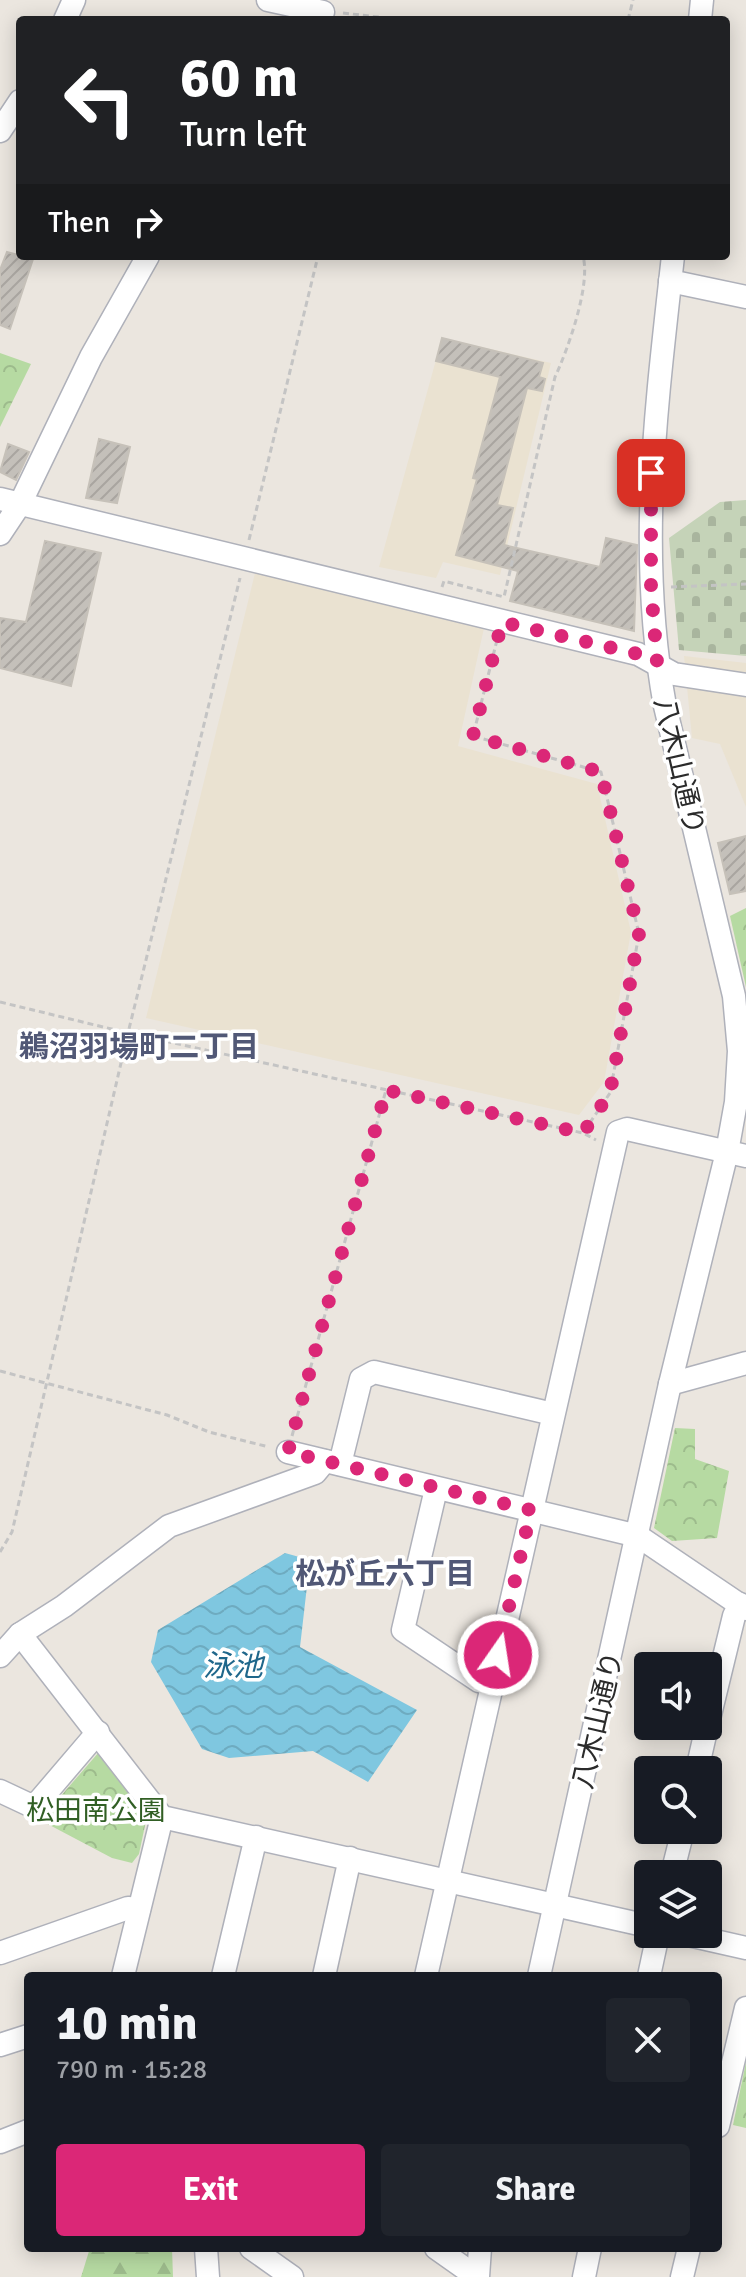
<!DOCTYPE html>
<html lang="en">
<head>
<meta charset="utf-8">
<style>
	:root { --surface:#171b24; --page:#20242c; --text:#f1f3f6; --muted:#9ea1a6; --accent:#db2777 }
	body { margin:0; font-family:Signika,"Noto Sans JP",sans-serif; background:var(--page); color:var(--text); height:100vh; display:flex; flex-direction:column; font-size:30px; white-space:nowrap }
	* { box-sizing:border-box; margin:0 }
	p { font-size:26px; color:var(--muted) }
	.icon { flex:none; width:44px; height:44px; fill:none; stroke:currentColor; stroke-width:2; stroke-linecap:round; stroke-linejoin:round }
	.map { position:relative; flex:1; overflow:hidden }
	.details { position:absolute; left:24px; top:1972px; width:698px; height:280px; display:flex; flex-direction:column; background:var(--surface); border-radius:8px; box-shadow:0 4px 20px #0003 }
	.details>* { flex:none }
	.banner { position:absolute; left:16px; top:16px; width:714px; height:244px; border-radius:8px; box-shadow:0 4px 20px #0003; background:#202124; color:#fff; overflow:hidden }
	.controls { position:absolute; left:634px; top:1652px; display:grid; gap:16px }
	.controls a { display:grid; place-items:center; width:88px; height:88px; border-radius:8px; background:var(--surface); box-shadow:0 4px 20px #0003; font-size:40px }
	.pin { position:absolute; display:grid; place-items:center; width:68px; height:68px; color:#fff; margin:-34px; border-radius:16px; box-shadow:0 4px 12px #0006 }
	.me { position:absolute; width:88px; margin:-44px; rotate:13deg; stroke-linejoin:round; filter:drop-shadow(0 0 6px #0008) }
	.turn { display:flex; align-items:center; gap:28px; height:168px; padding:0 32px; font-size:36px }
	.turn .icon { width:104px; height:104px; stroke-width:2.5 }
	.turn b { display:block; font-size:56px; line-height:68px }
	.then { display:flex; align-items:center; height:76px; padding:0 32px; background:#0003; gap:16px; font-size:30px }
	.round { display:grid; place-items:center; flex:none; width:84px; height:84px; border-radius:8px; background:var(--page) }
	.head { display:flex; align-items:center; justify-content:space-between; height:136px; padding:0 32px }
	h1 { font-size:48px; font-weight:700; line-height:60px }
	.action { display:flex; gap:16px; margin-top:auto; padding:16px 32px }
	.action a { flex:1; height:92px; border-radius:8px; background:var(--accent); color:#fff; font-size:32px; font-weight:700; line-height:92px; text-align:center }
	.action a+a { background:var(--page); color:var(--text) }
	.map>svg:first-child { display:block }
	.education { fill:#eae2d1 }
	.forest { fill:url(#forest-firs) }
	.cemetery { fill:url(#cemetery-stones) }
	.park { fill:url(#park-crowns) }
	.water { fill:url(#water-waves) }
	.building { fill:url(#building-hatch); stroke:#c6c1b9; stroke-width:2 }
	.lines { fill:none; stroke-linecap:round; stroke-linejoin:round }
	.minor-casing { stroke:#afb1ba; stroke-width:25 }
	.path { stroke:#c4c4c4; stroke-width:3; stroke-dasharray:6 4; stroke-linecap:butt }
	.minor { stroke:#fff; stroke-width:22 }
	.route { stroke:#db2777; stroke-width:14; stroke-dasharray:0 25.2 }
	.labels { text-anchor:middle; stroke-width:7; stroke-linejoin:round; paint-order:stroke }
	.street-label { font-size:28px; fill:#2b2b2b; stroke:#fff }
	.park-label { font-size:28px; fill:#315f24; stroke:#fff }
	.neighbourhood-label { font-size:30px; font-weight:bold; fill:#515876; stroke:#fff }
	.water-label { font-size:30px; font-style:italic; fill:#1f678b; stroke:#fff }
</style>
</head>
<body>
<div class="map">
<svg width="746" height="2277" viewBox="0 0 746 2277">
	<defs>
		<pattern id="forest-firs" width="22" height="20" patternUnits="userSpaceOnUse" patternTransform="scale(2)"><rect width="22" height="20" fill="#b6daa2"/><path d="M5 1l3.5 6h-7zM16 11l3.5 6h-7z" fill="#9dbb8c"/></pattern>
		<pattern id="cemetery-stones" width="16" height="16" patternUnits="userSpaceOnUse" patternTransform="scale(2)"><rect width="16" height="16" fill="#c5d3b8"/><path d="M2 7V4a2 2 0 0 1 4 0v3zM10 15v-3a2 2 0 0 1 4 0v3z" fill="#a9b59e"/></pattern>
		<pattern id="park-crowns" width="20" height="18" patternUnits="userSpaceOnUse" patternTransform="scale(2)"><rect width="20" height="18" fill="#b6daa2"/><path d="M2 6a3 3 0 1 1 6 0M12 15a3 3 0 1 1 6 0" fill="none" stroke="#9dbb8c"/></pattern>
		<pattern id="water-waves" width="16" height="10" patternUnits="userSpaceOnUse" patternTransform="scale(2)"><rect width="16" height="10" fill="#7fc7e0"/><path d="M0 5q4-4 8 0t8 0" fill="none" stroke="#6eabc0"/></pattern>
		<pattern id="building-hatch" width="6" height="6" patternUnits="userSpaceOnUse" patternTransform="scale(2)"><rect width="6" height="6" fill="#c4c0ba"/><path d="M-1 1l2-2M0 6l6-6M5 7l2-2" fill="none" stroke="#a9a5a0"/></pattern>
	</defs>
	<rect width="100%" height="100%" fill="#ebe6df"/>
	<g class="education">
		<polygon points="442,338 551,363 500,575 443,562 436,578 379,567"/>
		<polygon points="256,569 484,628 458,746 597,784 631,932 604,1082 579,1115 146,1018"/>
		<polygon points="684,656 746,663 746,807 720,744 692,738"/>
	</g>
	<polygon class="forest" points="90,2248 172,2248 173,2277 81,2277"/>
	<polygon class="cemetery" points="746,500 746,656 679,650 669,538 720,502"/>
	<g class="park">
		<polygon points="0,353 31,364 0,427"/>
		<polygon points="746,908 746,987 730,916"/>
		<polygon points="675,1428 695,1429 695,1459 729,1471 717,1538 672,1541 654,1528"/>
		<polygon points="99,1752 147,1816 139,1854 132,1863 112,1858 40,1820"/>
		<polygon points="746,2062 746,2128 733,2125"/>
	</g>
	<polygon class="water" points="285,1553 310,1560 300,1647 417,1710 368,1782 313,1751 229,1758 202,1749 151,1662 158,1630"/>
	<g class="building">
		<polygon points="7,252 33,259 10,329 0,325 0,270"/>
		<polygon points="442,338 543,363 539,377 545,379 542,391 527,388 497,505 513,508 504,545 600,567 606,538 637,545 634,631 510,601 518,571 456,555 477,479 473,478 500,377 436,361"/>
		<polygon points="99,439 130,447 117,503 86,498"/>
		<polygon points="8,444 29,452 16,480 0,472"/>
		<polygon points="45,541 101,553 71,686 0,668 0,618 26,622"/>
		<polygon points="746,836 746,891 730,894 718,843"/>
	</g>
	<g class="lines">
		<defs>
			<g id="minor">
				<polyline points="268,0 323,12"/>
				<polyline points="65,20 74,0"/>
				<polyline points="700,20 702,0"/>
				<polyline points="0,131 20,101"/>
				<polyline points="670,281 746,297"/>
				<polyline points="0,499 638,654 674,674 746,685"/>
				<polyline points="0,534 20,504 91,357 148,256"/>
				<polyline points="670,1384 746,1363"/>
				<polyline points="288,1452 638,1536 746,1609"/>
				<polyline points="340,1464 361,1379 374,1372 553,1414"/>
				<polyline points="436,1489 403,1630 479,1681 492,1684"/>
				<polyline points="20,1634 162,1817 648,1926"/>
				<polyline points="0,1656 20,1634 64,1606 169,1526 315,1473 325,1461"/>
				<polyline points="708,1723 734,1616 740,1604"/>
				<polyline points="697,1770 707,1726"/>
				<polyline points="0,1791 34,1807 98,1732"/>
				<polyline points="672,1874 683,1830"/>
				<polyline points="684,1934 746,1948"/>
				<polyline points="0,1953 128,1908 139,1909"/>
				<polyline points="123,1976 162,1817"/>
				<polyline points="223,1976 256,1837"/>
				<polyline points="324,1976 350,1858"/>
				<polyline points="426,1976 618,1132 627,1129 746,1156"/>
				<path d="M539 1976 670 1384 727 1152 736 1102 739 1051 734 996 665 706C637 553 656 409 673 256"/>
				<polyline points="649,1976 658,1934"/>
				<polyline points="0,2045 28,2036"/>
				<polyline points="718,2126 746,2008"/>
				<polyline points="0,2142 28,2131"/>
				<polyline points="206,2248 208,2277"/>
				<polyline points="251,2248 292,2277"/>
				<polyline points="436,2248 477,2277"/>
				<polyline points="478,2277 480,2248"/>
				<polyline points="584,2277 590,2248"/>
				<polyline points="682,2277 689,2248"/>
			</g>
		</defs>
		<use href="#minor" class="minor-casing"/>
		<g class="path">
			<polyline points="343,13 405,20"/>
			<polyline points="628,20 633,0"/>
			<polyline points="249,540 318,256"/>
			<path d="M442 587 444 581 504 597 555 377C568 349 591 285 583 256"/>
			<polyline points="671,587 746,584"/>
			<polyline points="497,640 473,736 601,772 639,934 610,1093 583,1133"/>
			<polyline points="0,1002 128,1033 583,1133 596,1140"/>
			<polyline points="0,1371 167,1415 209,1432 269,1447"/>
			<polyline points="292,1436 386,1090"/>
			<polyline points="0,1552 12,1532 128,1033 240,578"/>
		</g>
		<use href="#minor" class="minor"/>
	</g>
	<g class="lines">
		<polyline class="route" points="498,1655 531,1510 288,1452 386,1090 583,1133 610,1093 639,934 601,772 473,736 502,622 638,654 657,662 651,587 651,473"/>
	</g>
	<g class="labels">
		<g class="street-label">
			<text transform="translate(680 766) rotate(77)" y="10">八木山通り</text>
			<text transform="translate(597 1720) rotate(-77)" y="10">八木山通り</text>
		</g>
		<g class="park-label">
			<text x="96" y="1820">松田南公園</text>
		</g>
		<g class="neighbourhood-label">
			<text x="139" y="1057">鵜沼羽場町二丁目</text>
			<text x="385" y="1584">松が丘六丁目</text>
		</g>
		<g class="water-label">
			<text x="233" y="1676">泳池</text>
		</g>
	</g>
</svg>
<div class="controls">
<a><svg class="icon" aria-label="sound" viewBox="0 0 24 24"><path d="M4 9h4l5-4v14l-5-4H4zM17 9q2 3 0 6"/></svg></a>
<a><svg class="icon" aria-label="search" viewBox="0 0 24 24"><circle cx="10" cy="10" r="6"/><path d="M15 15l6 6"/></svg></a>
<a><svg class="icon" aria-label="layers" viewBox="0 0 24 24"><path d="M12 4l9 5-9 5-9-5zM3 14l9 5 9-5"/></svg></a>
</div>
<div class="pin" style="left:651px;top:473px;background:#d93025"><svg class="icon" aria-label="arrive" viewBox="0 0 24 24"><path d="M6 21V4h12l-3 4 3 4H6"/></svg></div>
<svg class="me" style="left:498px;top:1655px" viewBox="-20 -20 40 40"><circle r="17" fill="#db2777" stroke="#fff" stroke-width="3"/><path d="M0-11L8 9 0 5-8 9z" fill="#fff"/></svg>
<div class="banner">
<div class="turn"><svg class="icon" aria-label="left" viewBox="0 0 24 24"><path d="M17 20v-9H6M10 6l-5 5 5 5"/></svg><div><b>60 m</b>Turn left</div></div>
<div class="then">Then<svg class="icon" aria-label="right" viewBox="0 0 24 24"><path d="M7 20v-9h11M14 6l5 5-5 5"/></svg></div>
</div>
<section class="details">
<div class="head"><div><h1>10 min</h1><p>790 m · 15:28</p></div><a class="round"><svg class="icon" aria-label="close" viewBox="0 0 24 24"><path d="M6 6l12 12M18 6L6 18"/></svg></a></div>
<div class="action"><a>Exit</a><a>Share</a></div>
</section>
</div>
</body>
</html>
